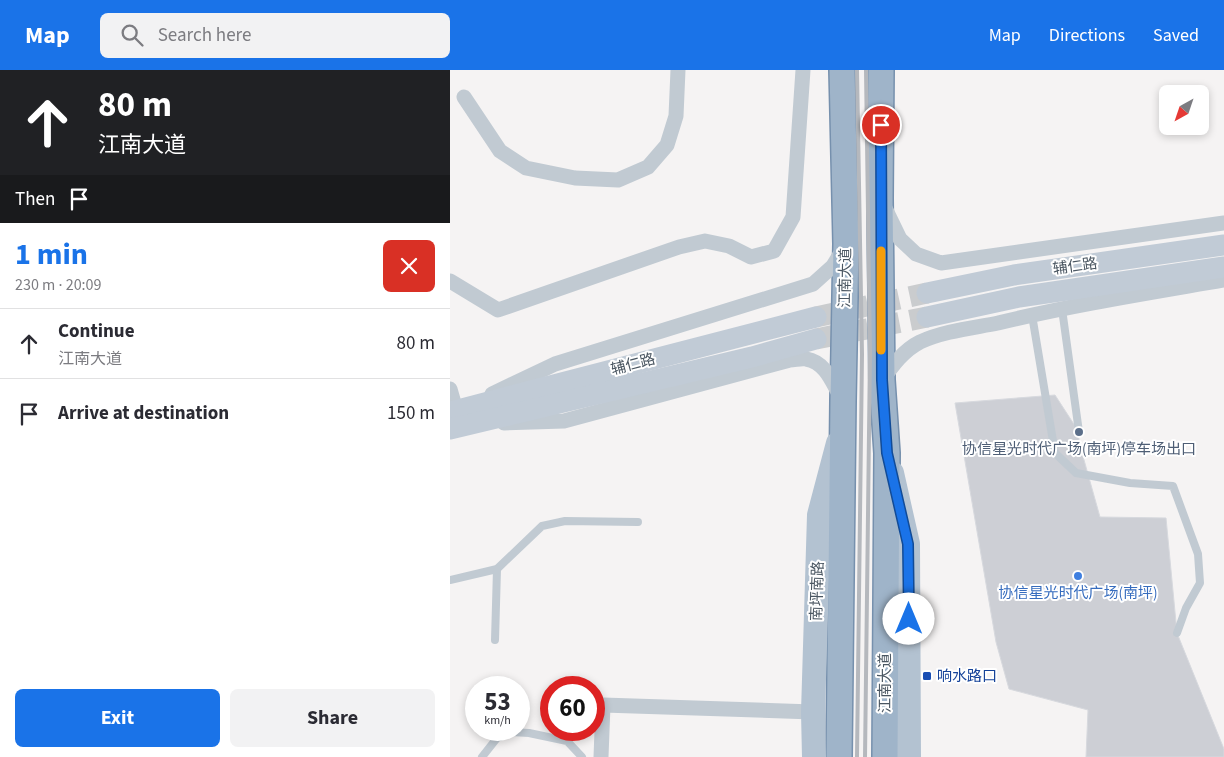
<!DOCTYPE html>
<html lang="en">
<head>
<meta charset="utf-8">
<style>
	:root { --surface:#fff; --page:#f2f2f3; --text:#2b2b33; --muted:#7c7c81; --line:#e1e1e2; --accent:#1a73e8 }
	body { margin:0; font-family:"Source Sans 3","Noto Sans SC",sans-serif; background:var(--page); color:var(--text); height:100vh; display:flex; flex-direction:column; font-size:19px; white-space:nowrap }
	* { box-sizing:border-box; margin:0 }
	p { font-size:16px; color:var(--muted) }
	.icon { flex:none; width:28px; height:28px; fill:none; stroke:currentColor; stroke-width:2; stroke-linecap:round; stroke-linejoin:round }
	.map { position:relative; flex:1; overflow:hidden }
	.side { display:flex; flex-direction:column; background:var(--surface); width:450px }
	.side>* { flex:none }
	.top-card { background:#202124; color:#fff; overflow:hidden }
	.needle { width:32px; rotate:220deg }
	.buttons { position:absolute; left:709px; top:15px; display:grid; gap:10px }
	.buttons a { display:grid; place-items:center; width:50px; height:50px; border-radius:8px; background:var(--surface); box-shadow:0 2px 8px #0003; font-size:25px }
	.speed { position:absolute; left:15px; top:606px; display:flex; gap:10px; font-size:25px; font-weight:700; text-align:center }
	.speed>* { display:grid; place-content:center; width:65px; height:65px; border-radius:50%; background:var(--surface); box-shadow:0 2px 8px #0003; line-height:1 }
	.speed small { font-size:12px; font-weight:400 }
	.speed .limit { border:8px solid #d22; background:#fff; color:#111 }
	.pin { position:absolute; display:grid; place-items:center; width:42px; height:42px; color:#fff; margin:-21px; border:2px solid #fff; border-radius:50%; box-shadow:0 1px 5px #0007 }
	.me { position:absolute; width:55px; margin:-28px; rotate:0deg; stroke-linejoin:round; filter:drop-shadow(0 0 4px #0008) }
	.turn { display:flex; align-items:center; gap:18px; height:105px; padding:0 15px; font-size:22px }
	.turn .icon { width:65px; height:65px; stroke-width:2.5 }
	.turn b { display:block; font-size:35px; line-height:42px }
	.then { display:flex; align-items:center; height:48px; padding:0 15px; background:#0003; gap:10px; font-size:19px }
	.round { display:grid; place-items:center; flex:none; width:52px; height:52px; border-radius:8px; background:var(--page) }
	.overview { display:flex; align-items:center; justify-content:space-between; height:85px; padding:0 15px }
	h1 { font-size:30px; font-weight:700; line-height:38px; color:var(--accent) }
	.cta { display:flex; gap:10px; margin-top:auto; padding:10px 15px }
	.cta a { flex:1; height:58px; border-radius:8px; background:var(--accent); color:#fff; font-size:20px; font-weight:700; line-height:58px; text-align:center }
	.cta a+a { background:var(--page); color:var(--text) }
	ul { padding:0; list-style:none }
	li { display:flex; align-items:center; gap:15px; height:70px; padding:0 15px; border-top:1px solid var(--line) }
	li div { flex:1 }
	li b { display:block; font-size:19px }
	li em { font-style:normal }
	header { display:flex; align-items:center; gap:30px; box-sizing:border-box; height:70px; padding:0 25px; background:var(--accent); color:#fff }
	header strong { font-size:24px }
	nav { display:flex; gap:28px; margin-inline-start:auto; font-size:18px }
	.search { width:350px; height:45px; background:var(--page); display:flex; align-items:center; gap:12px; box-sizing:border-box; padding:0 18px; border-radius:8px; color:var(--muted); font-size:19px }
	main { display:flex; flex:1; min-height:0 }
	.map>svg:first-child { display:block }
	.building { fill:#cdcfd5; stroke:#d7d9de }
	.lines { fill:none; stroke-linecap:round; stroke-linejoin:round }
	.secondary-tunnel { stroke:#caccce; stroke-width:21; stroke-dasharray:21 11; stroke-linecap:butt }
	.trunk-casing { stroke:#7690ad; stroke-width:28 }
	.service { stroke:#c1cad2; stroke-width:8 }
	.minor { stroke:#c1cad2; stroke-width:15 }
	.secondary { stroke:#c1cbd6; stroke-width:21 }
	.primary { stroke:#b3c2d1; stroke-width:24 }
	.trunk { stroke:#9fb4c9; stroke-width:25 }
	.rail { stroke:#b5b8bd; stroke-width:4 }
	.route-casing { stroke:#114b97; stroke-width:12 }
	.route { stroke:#1a73e8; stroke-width:9 }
	.slow { stroke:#f59e0b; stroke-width:9 }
	.service-dot { fill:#5c6f8a; stroke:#fff; stroke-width:2 }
	.shop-dot { fill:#3f7fe0; stroke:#fff; stroke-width:2 }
	.transit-dot { fill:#1a4fb4; stroke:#fff; stroke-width:2 }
	.labels { text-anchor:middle; stroke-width:4; stroke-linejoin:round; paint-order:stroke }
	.street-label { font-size:15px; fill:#4a5661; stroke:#fff }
	.service-label { font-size:15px; fill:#4e5e75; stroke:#fff }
	.shop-label { font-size:15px; fill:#366cbe; stroke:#fff }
	.transit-label { font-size:15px; fill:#164399; stroke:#fff; text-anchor:start }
</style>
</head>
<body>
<header>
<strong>Map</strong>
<div class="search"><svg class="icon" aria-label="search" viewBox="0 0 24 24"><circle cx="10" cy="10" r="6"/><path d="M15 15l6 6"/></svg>Search here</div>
<nav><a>Map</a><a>Directions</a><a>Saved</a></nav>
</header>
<main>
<section class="side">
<div class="top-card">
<div class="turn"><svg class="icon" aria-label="ahead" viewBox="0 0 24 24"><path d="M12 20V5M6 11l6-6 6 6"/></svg><div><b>80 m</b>江南大道</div></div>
<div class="then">Then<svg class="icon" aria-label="arrive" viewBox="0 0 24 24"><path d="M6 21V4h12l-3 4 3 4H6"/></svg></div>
</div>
<div class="overview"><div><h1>1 min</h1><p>230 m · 20:09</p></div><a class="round" style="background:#d93025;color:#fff"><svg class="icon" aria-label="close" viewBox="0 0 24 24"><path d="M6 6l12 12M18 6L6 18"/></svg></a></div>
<ul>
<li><svg class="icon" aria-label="ahead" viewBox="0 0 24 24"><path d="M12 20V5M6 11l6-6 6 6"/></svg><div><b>Continue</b><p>江南大道</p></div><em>80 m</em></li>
<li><svg class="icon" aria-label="arrive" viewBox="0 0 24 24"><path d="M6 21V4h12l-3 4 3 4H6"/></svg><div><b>Arrive at destination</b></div><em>150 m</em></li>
</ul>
<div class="cta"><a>Exit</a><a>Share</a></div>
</section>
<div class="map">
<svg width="774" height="687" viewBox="0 0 774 687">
	<rect width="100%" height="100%" fill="#f5f3f3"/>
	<polygon class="building" points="605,325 629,362 629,372 650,447 716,448 727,563 774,679 774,687 636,687 638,640 559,619 546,572 505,333"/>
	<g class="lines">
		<g class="secondary-tunnel">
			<polyline points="366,247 477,223"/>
			<polyline points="366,269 477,247"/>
		</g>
		<defs>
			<g id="trunk">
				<polyline points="431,0 430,128 432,310 437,383 435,687"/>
				<polyline points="389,687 393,331 396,174 392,0"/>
			</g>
		</defs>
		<use href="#trunk" class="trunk-casing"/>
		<g class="service">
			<polyline points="612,239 629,362"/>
			<polyline points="582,245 605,383 626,403 680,413 723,416 748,484 750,513 736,538 727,563"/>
			<polyline points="0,510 47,499 92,456 115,451 188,452"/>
			<polyline points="45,570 47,499"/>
			<polyline points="32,687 47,668 61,662 79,663 117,671 132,687"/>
		</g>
		<g class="minor">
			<polyline points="14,27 50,81 76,98 125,108 168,110 198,97 217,75 226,46 228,0"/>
			<polyline points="434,136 450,169 466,184 491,193 774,153"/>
			<polyline points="0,211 48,240 229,177 255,171 279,176 301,187 324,181 343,147 353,0"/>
			<path d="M433 309C443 295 454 280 470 272 494 261 523 258 548 253 623 235 699 223 774 210"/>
			<polyline points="0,319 6,340 15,336"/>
			<polyline points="42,324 105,294 363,214 383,196 394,178"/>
			<path d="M54 353 114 351 340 290C345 290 351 288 356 289 375 292 382 311 390 326"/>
			<polyline points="151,687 153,635 363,642"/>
		</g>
		<g class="secondary">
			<polyline points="477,223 564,205 774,175"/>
			<polyline points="477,247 569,227 774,197"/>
			<polyline points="0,342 366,247"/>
			<polyline points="0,359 302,287 366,269"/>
		</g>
		<g class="primary">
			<polyline points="442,403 458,474 459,687"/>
			<polyline points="364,687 363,642 369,445 388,373"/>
		</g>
		<use href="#trunk" class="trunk"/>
		<g class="rail">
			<polyline points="407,0 412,284 407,687"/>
			<polyline points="415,687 420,283 416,0"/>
		</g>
	</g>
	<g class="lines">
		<defs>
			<polyline id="route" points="431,55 432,310 437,383 458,474 459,549"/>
		</defs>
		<use href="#route" class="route-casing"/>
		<use href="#route" class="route"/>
		<polyline class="slow" points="431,181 431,280"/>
	</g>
	<circle class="service-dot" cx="629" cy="362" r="5"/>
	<circle class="shop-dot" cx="628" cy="506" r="5"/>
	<rect class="transit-dot" x="472" y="601" width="10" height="10" rx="2.5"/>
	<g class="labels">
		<g class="street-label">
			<text transform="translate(625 196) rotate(-8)" y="5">辅仁路</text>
			<text transform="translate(395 208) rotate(-89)" y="5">江南大道</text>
			<text transform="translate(183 294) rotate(-15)" y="5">辅仁路</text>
			<text transform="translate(367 521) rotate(-88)" y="5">南坪南路</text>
			<text transform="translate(435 613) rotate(-90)" y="5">江南大道</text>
		</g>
		<g class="service-label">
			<text x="629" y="384">协信星光时代广场(南坪)停车场出口</text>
		</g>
		<g class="shop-label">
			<text x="628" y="528">协信星光时代广场(南坪)</text>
		</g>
		<g class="transit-label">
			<text x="487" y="611">响水路口</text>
		</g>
	</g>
</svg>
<div class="buttons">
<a><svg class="needle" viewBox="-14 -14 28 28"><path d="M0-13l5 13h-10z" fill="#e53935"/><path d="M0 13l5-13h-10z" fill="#7c7c81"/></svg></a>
</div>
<div class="speed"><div>53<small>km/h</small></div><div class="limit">60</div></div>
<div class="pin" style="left:431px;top:55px;background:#d93025"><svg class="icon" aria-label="arrive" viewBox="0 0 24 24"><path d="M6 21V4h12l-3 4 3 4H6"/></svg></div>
<svg class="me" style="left:459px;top:549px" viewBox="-20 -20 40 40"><circle r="19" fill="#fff"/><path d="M0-13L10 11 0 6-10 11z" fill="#1a73e8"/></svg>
</div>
</main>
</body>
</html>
